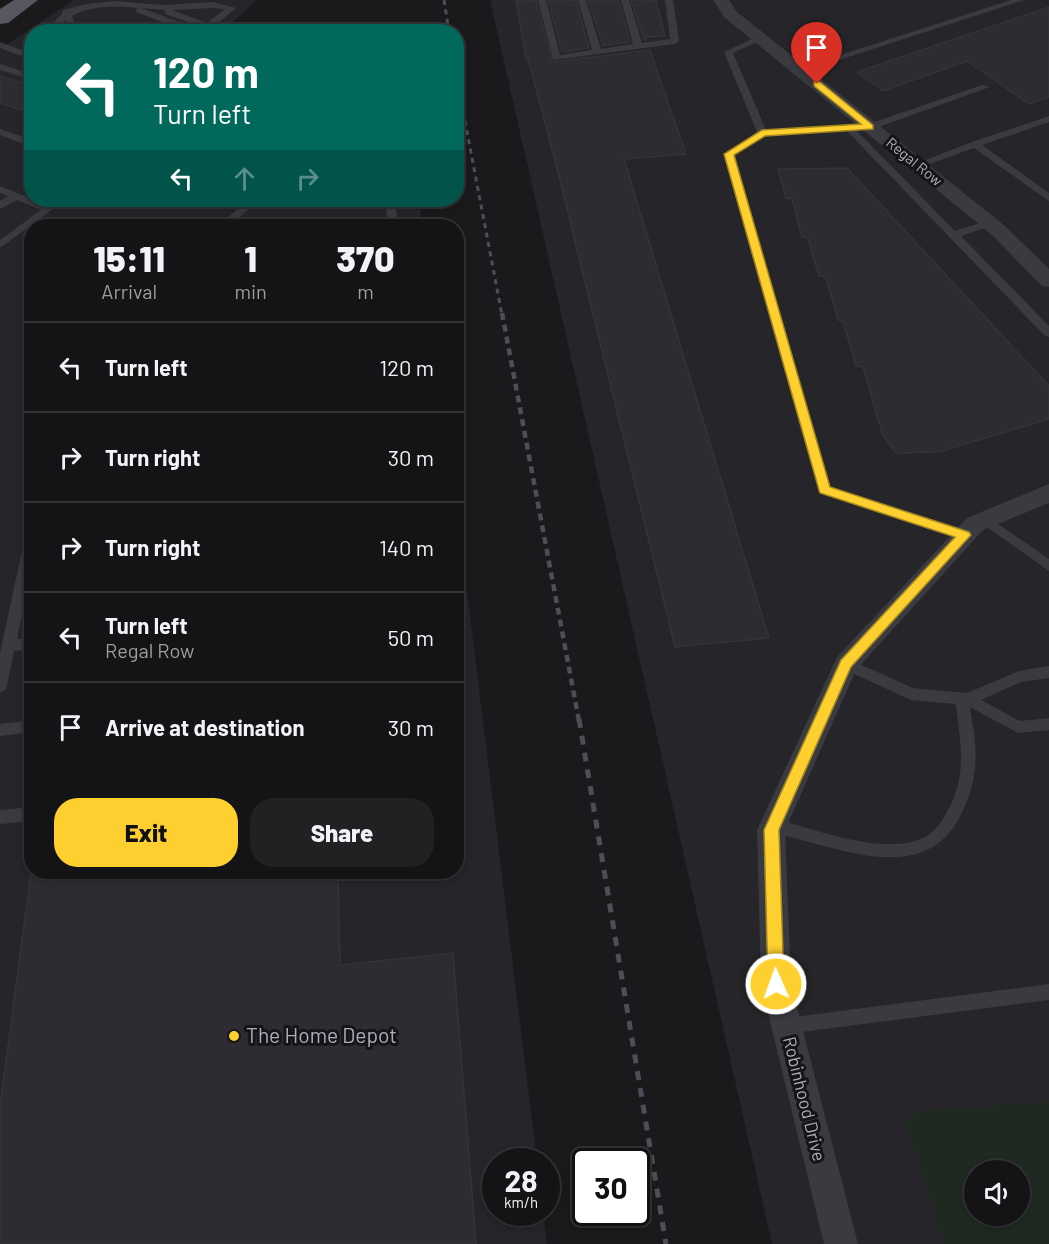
<!DOCTYPE html>
<html lang="en">
<head>
<meta charset="utf-8">
<style>
	:root { --surface:#141315; --page:#212022; --text:#f1f3f6; --muted:#9d9ea0; --line:#333234; --accent:#fed02f }
	body { margin:0; font-family:Barlow,sans-serif; background:var(--page); color:var(--text); height:100vh; display:flex; flex-direction:column; font-size:22px; white-space:nowrap }
	* { box-sizing:border-box; margin:0 }
	p { font-size:20px; color:var(--muted) }
	.icon { flex:none; width:33px; height:33px; fill:none; stroke:currentColor; stroke-width:2; stroke-linecap:round; stroke-linejoin:round }
	.map { position:relative; flex:1; overflow:hidden }
	.side { position:absolute; left:24px; top:219px; width:440px; height:660px; display:flex; flex-direction:column; background:var(--surface); border-radius:24px; box-shadow:0 3px 9px #0003,0 0 0 2px var(--line) }
	.side>* { flex:none }
	.guide { position:absolute; left:24px; top:24px; width:440px; height:183px; border-radius:24px; box-shadow:0 3px 9px #0003,0 0 0 2px var(--line); background:#00695c; color:#fff; overflow:hidden }
	.tools { position:absolute; left:964px; top:1160px; display:grid; gap:12px }
	.tools a { display:grid; place-items:center; width:66px; height:66px; border-radius:50%; background:var(--surface); box-shadow:0 3px 9px #0003,0 0 0 2px var(--line); font-size:30px }
	.speed { position:absolute; left:482px; top:1148px; display:flex; gap:12px; font-size:30px; font-weight:700; text-align:center }
	.speed>* { display:grid; place-content:center; width:78px; height:78px; border-radius:50%; background:var(--surface); box-shadow:0 3px 9px #0003,0 0 0 2px var(--line); line-height:1 }
	.speed small { font-size:15px; font-weight:400 }
	.speed .limit { border:3px solid #111; border-radius:9px; background:#fff; color:#111 }
	.pin { position:absolute; display:grid; place-items:center; width:51px; height:51px; color:#fff; margin:-62px -26px; border-radius:50% 50% 50% 0; rotate:-45deg; box-shadow:0 0 6px #0007 }
	.pin .icon { rotate:45deg }
	.me { position:absolute; width:66px; margin:-33px; rotate:358deg; stroke-linejoin:round; filter:drop-shadow(0 0 4px #0008) }
	.turn { display:flex; align-items:center; gap:21px; height:126px; padding:0 30px; font-size:27px }
	.turn .icon { width:78px; height:78px; stroke-width:2.5 }
	.turn b { display:block; font-size:42px; line-height:51px }
	.lanes { display:flex; align-items:center; height:57px; padding:0 30px; background:#0003; justify-content:center; gap:30px; direction:ltr }
	.lanes .off { opacity:.35 }
	.eta { display:flex; justify-content:space-evenly; align-items:center; height:102px; text-align:center }
	.eta b { font-size:36px; font-weight:800; line-height:42px }
	.action { display:flex; gap:12px; margin-top:auto; padding:12px 30px }
	.action a { flex:1; height:69px; border-radius:24px; background:var(--accent); color:#111; font-size:24px; font-weight:800; line-height:69px; text-align:center }
	.action a+a { background:var(--page); color:var(--text) }
	ul { padding:0; list-style:none }
	li { display:flex; align-items:center; gap:18px; height:90px; padding:0 30px; border-top:2px solid var(--line) }
	li div { flex:1 }
	li b { display:block; font-size:22px }
	li em { font-style:normal }
	.map>svg:first-child { display:block }
	.built { fill:#262529; fill-rule:evenodd }
	.green { fill:#1f2821; fill-rule:evenodd }
	.building { fill:#2d2c30; stroke:#343338; stroke-width:1.5 }
	.lines { fill:none; stroke-linecap:round; stroke-linejoin:round }
	.service { fill:#3a3a41; fill-rule:evenodd }
	.minor { fill:#3a3a41; fill-rule:evenodd }
	.primary { fill:#565760; fill-rule:evenodd }
	.rail-far2 { stroke:#4d4e56; stroke-width:3; stroke-dasharray:5 4.5; stroke-linecap:butt }
	.rail-far1 { stroke:#4d4e56; stroke-width:4.5; stroke-dasharray:7 5; stroke-linecap:butt }
	.rail { stroke:#4d4e56; stroke-width:5; stroke-dasharray:9 8; stroke-linecap:butt }
	.route { fill:#fed02f; stroke:#a5871f; stroke-width:1.5 }
	.poi-dot { fill:#fed02f; stroke:#151417; stroke-width:2 }
	.labels { text-anchor:middle; stroke-width:6; stroke-linejoin:round; paint-order:stroke }
	.far-street-label { font-size:15px; fill:#abaebc; stroke:#151417 }
	.street-label { font-size:18px; fill:#abaebc; stroke:#151417 }
	.near-poi-label { font-size:21px; fill:#abaebc; stroke:#151417; text-anchor:start }
</style>
</head>
<body>
<div class="map">
<svg width="1049" height="1244" viewBox="0 0 1049 1244">
	<rect width="100%" height="100%" fill="#1a191c"/>
	<g class="built">
		<polygon points="74,0 257,0 223,31 32,32 32,200 419,200 422,226 32,226 32,872 456,872 456,501 537,1161 495,1161 495,1212 543,1212 547,1244 0,1244 0,49"/>
		<path d="M490 0H1049V1244H772ZM975 1170H1020V1215H975Z"/>
	</g>
	<path class="green" d="M1049 1102V1244H944L904 1118 932 1110ZM975 1170H1020V1215H975Z"/>
	<g class="building">
		<polygon points="516,0 536,0 552,62 650,50 686,154 624,159 769,638 675,647 556,164 528,59 526,59"/>
		<polygon points="548,0 576,0 589,48 562,52"/>
		<polygon points="588,0 619,0 630,42 603,46"/>
		<polygon points="631,0 656,0 665,36 645,37 646,40 644,40"/>
		<polygon points="1049,7 1049,97 1029,104 967,61 883,91 857,72"/>
		<polygon points="0,76 32,86 32,101 20,110 0,103"/>
		<polygon points="847,168 1049,386 1049,419 939,452 896,453 883,436 863,367 856,366 843,321 838,320 826,277 819,276 808,238 802,237 792,199 786,198 778,169"/>
		<polygon points="31,872 338,872 340,965 453,953 476,1244 0,1244 0,1107"/>
	</g>
	<g class="lines">
		<g class="service">
			<polygon points="538,0 546,0 560,55 592,50 578,0 586,0 601,49 633,44 621,0 629,0 642,43 670,39 665,0 673,0 679,41 675,44 553,60"/>
			<polygon points="1011,0 1024,0 802,72 794,70"/>
			<path d="M114 1 164 5 213 2 236 8 207 32H197L202 27 165 14V10L141 8 180 22 184 32H175L173 26 136 12 135 10 138 8C116 6 92 5 72 16L75 23 96 32H82L68 27 65 20 61 24 62 28 68 32 54 30 52 24 62 14 63 10 87 4ZM213 8 225 9 207 23 172 10Z"/>
			<polygon points="758,36 765,38 733,53 766,130 869,124 982,85 990,87 873,129 857,131 955,231 986,221 994,221 994,225 961,236 1049,326 1049,337 1045,336 847,131 764,136 734,155 830,487 969,532 970,535 969,538 959,538 821,493 819,490 724,154 757,132 724,52"/>
			<polygon points="0,42 32,54 32,60 0,48"/>
			<polygon points="0,64 32,74 32,80 0,70"/>
			<polygon points="1049,116 1049,122 982,145 1049,193 1049,201 974,148 921,167 913,165 972,142"/>
			<polygon points="0,129 32,140 32,147 0,135"/>
			<polygon points="0,186 47,205 54,200 65,200 0,248 0,240 41,210 17,200 0,209 0,201 8,196 0,193"/>
			<polygon points="249,200 260,200 228,226 217,226"/>
			<polygon points="384,200 394,200 399,226 389,226"/>
			<polygon points="985,515 1049,559 1049,571 981,523 979,520 981,517"/>
			<polygon points="32,528 32,567 17,639 32,638 32,649 14,651 7,686 5,690 0,692 0,653 26,533"/>
			<path d="M846 658 913 688 967 693 1019 671 1049 666V678L1021 682 981 700 1020 721 1049 718V730L1018 733 970 707C973 727 977 747 975 766 974 781 970 796 963 810 936 873 875 860 820 845 803 840 785 836 768 830L765 825 768 820 773 818C814 829 876 854 918 840 931 836 941 824 947 812 956 797 961 777 961 759 961 740 958 722 956 704L911 700 841 668 839 664 841 660Z"/>
			<polygon points="32,720 32,732 0,736 0,724"/>
			<polygon points="32,807 32,821 0,824 0,810"/>
			<polygon points="1049,984 1049,1000 786,1034 780,1032 778,1026 780,1020 786,1018"/>
		</g>
		<g class="minor">
			<polygon points="713,0 729,0 736,11 1005,226 1049,269 1049,287 1042,286 991,234 724,17"/>
			<polygon points="1049,484 1049,503 983,530 856,670 785,830 791,984 858,1244 824,1244 761,984 757,830 837,657 967,518"/>
		</g>
		<polygon class="primary" points="14,0 38,0 8,23 0,24 0,9"/>
		<g class="rail-far2">
			<polyline points="444,0 449,32"/>
			<polyline points="456,74 502,315"/>
		</g>
		<polyline class="rail-far1" points="502,313 579,721"/>
		<polyline class="rail" points="579,719 666,1244"/>
	</g>
	<polygon class="route" points="814,82 820,82 873,125 873,129 765,136 734,155 830,487 969,532 971,535 851,667 779,830 784,984 782,990 776,992 770,990 768,984 764,830 841,660 955,537 820,493 819,490 724,154 762,130 861,124 814,86"/>
	<circle class="poi-dot" cx="234" cy="1036" r="6"/>
	<g class="labels">
		<g class="far-street-label">
			<text transform="translate(914 162) rotate(39)" y="5">Regal Row</text>
		</g>
		<g class="street-label">
			<text transform="translate(804 1099) rotate(76)" y="6">Robinhood Drive</text>
		</g>
		<g class="near-poi-label">
			<text x="246" y="1043">The Home Depot</text>
		</g>
	</g>
</svg>
<div class="tools">
<a><svg class="icon" aria-label="sound" viewBox="0 0 24 24"><path d="M4 9h4l5-4v14l-5-4H4zM17 9q2 3 0 6"/></svg></a>
</div>
<div class="speed"><div>28<small>km/h</small></div><div class="limit">30</div></div>
<div class="pin" style="left:817px;top:84px;background:#d93025"><svg class="icon" aria-label="arrive" viewBox="0 0 24 24"><path d="M6 21V4h12l-3 4 3 4H6"/></svg></div>
<svg class="me" style="left:776px;top:984px" viewBox="-20 -20 40 40"><circle r="17" fill="#fed02f" stroke="#fff" stroke-width="3"/><path d="M0-11L8 9 0 5-8 9z" fill="#fff"/></svg>
<div class="guide">
<div class="turn"><svg class="icon" aria-label="left" viewBox="0 0 24 24"><path d="M17 20v-9H6M10 6l-5 5 5 5"/></svg><div><b>120 m</b>Turn left</div></div>
<div class="lanes"><svg class="icon" aria-label="left" viewBox="0 0 24 24"><path d="M17 20v-9H6M10 6l-5 5 5 5"/></svg><svg class="icon off" aria-label="ahead" viewBox="0 0 24 24"><path d="M12 20V5M6 11l6-6 6 6"/></svg><svg class="icon off" aria-label="right" viewBox="0 0 24 24"><path d="M7 20v-9h11M14 6l5 5-5 5"/></svg></div>
</div>
<section class="side">
<div class="eta">
<div><b>15:11</b><p>Arrival</p></div>
<div><b>1</b><p>min</p></div>
<div><b>370</b><p>m</p></div>
</div>
<ul>
<li><svg class="icon" aria-label="left" viewBox="0 0 24 24"><path d="M17 20v-9H6M10 6l-5 5 5 5"/></svg><div><b>Turn left</b></div><em>120 m</em></li>
<li><svg class="icon" aria-label="right" viewBox="0 0 24 24"><path d="M7 20v-9h11M14 6l5 5-5 5"/></svg><div><b>Turn right</b></div><em>30 m</em></li>
<li><svg class="icon" aria-label="right" viewBox="0 0 24 24"><path d="M7 20v-9h11M14 6l5 5-5 5"/></svg><div><b>Turn right</b></div><em>140 m</em></li>
<li><svg class="icon" aria-label="left" viewBox="0 0 24 24"><path d="M17 20v-9H6M10 6l-5 5 5 5"/></svg><div><b>Turn left</b><p>Regal Row</p></div><em>50 m</em></li>
<li><svg class="icon" aria-label="arrive" viewBox="0 0 24 24"><path d="M6 21V4h12l-3 4 3 4H6"/></svg><div><b>Arrive at destination</b></div><em>30 m</em></li>
</ul>
<div class="action"><a>Exit</a><a>Share</a></div>
</section>
</div>
</body>
</html>
